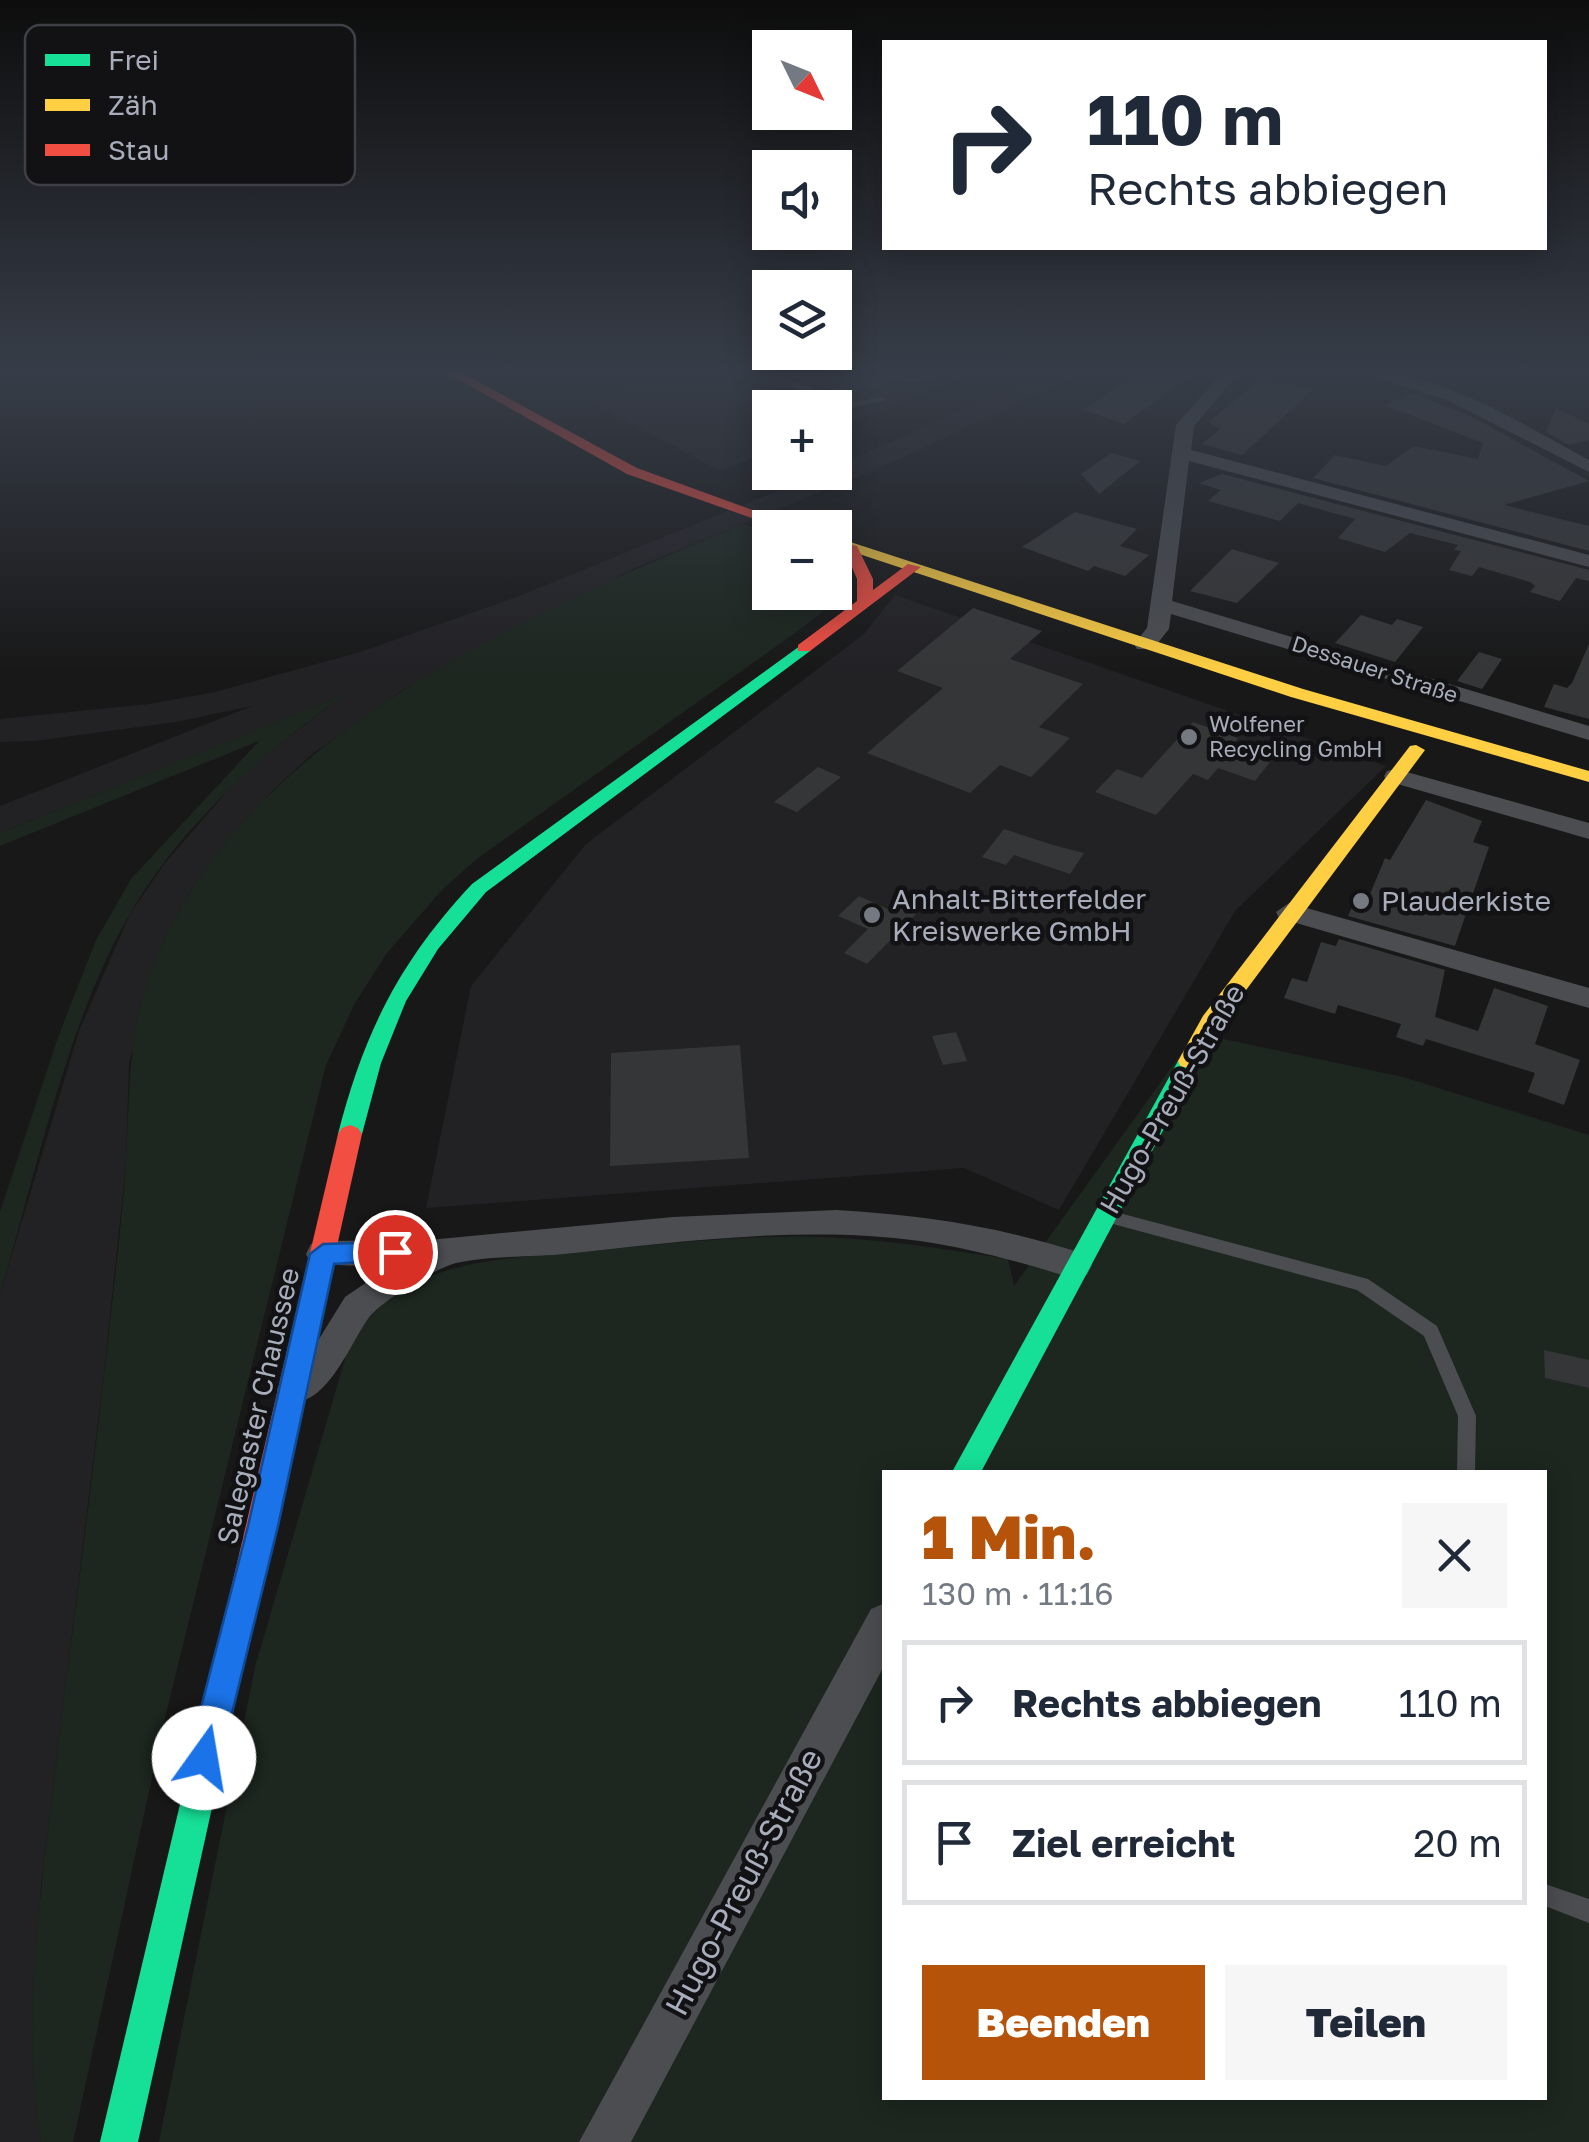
<!DOCTYPE html>
<html lang="de">
<head>
<meta charset="utf-8">
<style>
	:root { --surface:#fff; --page:#f6f6f7; --text:#1f2937; --muted:#747a83; --line:#e0e1e3; --accent:#b45309 }
	body { margin:0; font-family:"Golos Text",sans-serif; background:var(--page); color:var(--text); height:100vh; display:flex; flex-direction:column; font-size:38px; white-space:nowrap }
	* { box-sizing:border-box; margin:0 }
	p { font-size:32px; color:var(--muted) }
	.icon { flex:none; width:55px; height:55px; fill:none; stroke:currentColor; stroke-width:2; stroke-linecap:round; stroke-linejoin:round }
	.map { position:relative; flex:1; overflow:hidden }
	.panel { position:absolute; left:882px; top:1470px; width:665px; height:630px; display:flex; flex-direction:column; background:var(--surface); border-radius:0px; box-shadow:0 5px 25px #0003 }
	.panel>* { flex:none }
	.banner { position:absolute; left:882px; top:40px; width:665px; height:210px; border-radius:0px; box-shadow:0 5px 25px #0003; background:#fff; color:var(--text); overflow:hidden }
	.needle { width:65px; rotate:133deg }
	.tools { position:absolute; left:752px; top:30px; display:grid; gap:20px }
	.tools a { display:grid; place-items:center; width:100px; height:100px; border-radius:0px; background:var(--surface); box-shadow:0 5px 25px #0003; font-size:50px }
	.pin { position:absolute; display:grid; place-items:center; width:85px; height:85px; color:#fff; margin:-42px; border:5px solid #fff; border-radius:50%; box-shadow:0 2px 10px #0007 }
	.me { position:absolute; width:110px; margin:-55px; rotate:13deg; stroke-linejoin:round; filter:drop-shadow(0 0 8px #0008) }
	.turn { display:flex; align-items:center; gap:35px; height:210px; padding:0 40px; font-size:45px }
	.turn .icon { width:130px; height:130px; stroke-width:2.5 }
	.turn b { display:block; font-size:70px; line-height:85px }
	.round { display:grid; place-items:center; flex:none; width:105px; height:105px; border-radius:0px; background:var(--page) }
	.head { display:flex; align-items:center; justify-content:space-between; height:170px; padding:0 40px }
	h1 { font-size:60px; font-weight:800; line-height:75px; color:var(--accent) }
	.primary-button { display:flex; gap:20px; margin-top:auto; padding:20px 40px }
	.primary-button a { flex:1; height:115px; border-radius:0px; background:var(--accent); color:#fff; font-size:40px; font-weight:800; line-height:115px; text-align:center }
	.primary-button a+a { background:var(--page); color:var(--text) }
	ul { padding:0; list-style:none }
	li { display:flex; align-items:center; gap:30px; height:125px; margin:0 20px 15px; padding:0 20px; border:5px solid var(--line); border-radius:0px }
	li div { flex:1 }
	li b { display:block; font-size:38px }
	li em { font-style:normal }
	.map>svg:first-child { display:block }
	.built { fill:#222124 }
	.green { fill:#1d261f; fill-rule:evenodd }
	.building { fill:#353637 }
	.lines { fill:none; stroke-linecap:round; stroke-linejoin:round }
	.lane { fill:#4b4d51; fill-rule:evenodd }
	.street { fill:#4b4d51; fill-rule:evenodd }
	.fast { fill:#16e098; fill-rule:evenodd }
	.slow { fill:#ffcf43; fill-rule:evenodd }
	.jam { fill:#f24e42; fill-rule:evenodd }
	.route { fill:#1a73e8; stroke:#114b97; stroke-width:2.5 }
	.poi-dot { fill:#757981; stroke:#121214; stroke-width:4 }
	.labels { text-anchor:middle; stroke-width:9; stroke-linejoin:round; paint-order:stroke }
	.far-street-label { font-size:22px; fill:#a7adba; stroke:#121214 }
	.far-poi-label { font-size:22px; fill:#a7adba; stroke:#121214; text-anchor:start }
	.poi-label { font-size:28px; fill:#a7adba; stroke:#121214; text-anchor:start }
	.street-label { font-size:28px; fill:#a7adba; stroke:#121214 }
	.near-street-label { font-size:32px; fill:#a7adba; stroke:#121214 }
	.key { fill:#121214; stroke:#3f4046; stroke-width:2.5 }
	.key-label { font-size:28px; fill:#a7adba }
</style>
</head>
<body>
<div class="map">
<svg width="1589" height="2142" viewBox="0 0 1589 2142">
	<rect width="100%" height="100%" fill="#181818"/>
	<g class="built">
		<polygon points="662,373 977,373 835,427 835,408 770,408 770,452 720,471 585,398"/>
		<polygon points="1044,373 1084,373 893,462 635,568 403,690 311,755 270,793 192,889 162,945 129,1063 126,1163 104,1373 41,1887 34,1999 41,2142 0,2142 0,1294 79,1031 130,914 165,863 244,772 342,696 0,833 0,806 252,706 176,722 35,741 0,742 0,719 149,704 215,692 360,652 514,598 821,473 835,472 835,467"/>
		<polygon points="895,595 1386,766 1235,911 1059,1210 964,1168 426,1208 471,986 586,844 864,634"/>
	</g>
	<g class="green">
		<path d="M743 524 770 533V592H835V565L845 581 821 613 795 633 478 858 442 890 387 953 355 1003 326 1065 165 1718 73 2142H41C21 2024 41 1891 55 1772 71 1640 89 1508 104 1375 112 1304 121 1233 126 1162 129 1109 128 1059 140 1007 150 966 169 926 191 891 302 711 554 602 743 524Z"/>
		<path d="M347 693C262 754 183 823 130 914 67 1021 36 1174 0 1294V1212L58 1037 96 940 131 879 259 741 0 846V833Z"/>
		<path d="M1196 1033 1403 1077 1589 1135V2142H159L255 1667 347 1352C363 1321 383 1299 415 1283 463 1259 525 1257 578 1252 658 1245 739 1234 820 1237 883 1239 946 1249 1008 1259L1014 1286ZM885 1472H1545V2098H885Z"/>
	</g>
	<g class="building">
		<polygon points="790,373 876,373 891,381 843,397"/>
		<polygon points="1138,373 1194,373 1124,424 1083,410"/>
		<polygon points="1261,378 1313,390 1242,455 1202,444 1220,429 1209,422"/>
		<polygon points="1413,393 1474,418 1589,481 1504,505 1589,526 1589,551 1313,478 1335,455 1386,466 1414,446 1478,459 1483,443 1384,405"/>
		<polygon points="1556,408 1589,424 1589,440 1569,445 1546,432"/>
		<polygon points="1111,453 1140,461 1099,494 1081,474"/>
		<polygon points="1222,474 1589,570 1589,581 1576,578 1560,601 1530,592 1535,586 1530,582 1479,567 1472,576 1449,570 1461,551 1454,550 1458,545 1410,533 1385,552 1338,538 1355,519 1298,503 1280,521 1208,501 1221,490 1199,483"/>
		<polygon points="1075,512 1137,529 1120,546 1149,555 1125,576 1094,566 1088,571 1022,547"/>
		<polygon points="1232,549 1279,563 1237,603 1190,591"/>
		<polygon points="973,608 1042,631 1010,659 1083,684 1039,727 1070,738 1031,777 1000,765 970,793 867,753 943,688 897,671"/>
		<polygon points="1361,615 1392,625 1397,619 1423,627 1395,662 1335,643"/>
		<polygon points="1589,644 1589,719 1544,707 1554,684 1567,688 1572,683"/>
		<polygon points="1479,652 1502,659 1482,689 1457,681"/>
		<polygon points="1193,722 1238,738 1234,743 1260,752 1256,757 1270,762 1255,781 1218,768 1208,780 1193,774 1156,815 1095,792 1117,769 1142,778"/>
		<polygon points="818,767 841,777 797,812 774,802"/>
		<polygon points="1426,800 1482,821 1473,842 1489,847 1455,946 1348,916 1357,896 1368,899 1385,858 1390,860"/>
		<polygon points="1004,829 1053,845 1084,853 1070,874 1014,855 1006,865 982,857"/>
		<polygon points="906,891 929,901 867,964 844,953 868,929 838,916 859,896 888,909"/>
		<polygon points="1339,939 1445,970 1435,1017 1478,1031 1494,988 1548,1006 1535,1044 1580,1060 1564,1105 1528,1092 1535,1073 1426,1039 1423,1046 1396,1037 1401,1024 1338,1005 1335,1014 1284,998 1292,978 1307,982 1321,942 1336,946"/>
		<polygon points="956,1032 967,1061 943,1065 932,1036"/>
		<polygon points="740,1045 749,1158 610,1166 611,1053"/>
		<polygon points="1544,1350 1589,1360 1589,1388 1545,1378"/>
	</g>
	<g class="lines">
		<g class="lane">
			<polygon points="763,373 773,373 847,403 883,397 887,400 846,409"/>
			<path d="M880 373C892 373 903 378 915 378 927 377 937 372 949 374L910 383Z"/>
			<polygon points="1108,1210 1368,1279 1437,1326 1476,1416 1475,1472 1457,1472 1458,1416 1424,1336 1357,1290 1102,1221 1100,1216 1102,1211"/>
			<polygon points="1545,1884 1589,1899 1589,1923 1545,1906"/>
		</g>
		<g class="street">
			<polygon points="1222,373 1239,373 1194,426 1191,450 1589,555 1589,567 1189,461 1172,601 1589,726 1589,740 1171,614 1169,629 1153,649 1137,649 1134,644 1147,628 1176,425"/>
			<path d="M1362 373C1443 370 1520 424 1589 460V472L1447 400Z"/>
			<polygon points="1396,769 1589,823 1589,839 1387,781 1384,776 1387,771"/>
			<polygon points="1289,903 1589,988 1589,1008 1279,918 1276,912"/>
			<path d="M836 1210C923 1215 1004 1227 1087 1255L1092 1265 1087 1275 1075 1279C1024 1263 974 1249 920 1241 803 1225 680 1242 564 1254 536 1257 473 1256 450 1265 430 1272 381 1301 368 1319 349 1345 324 1415 282 1400L277 1389 319 1339 345 1297 389 1267 311 1264 306 1254 311 1244 323 1241 429 1240 673 1217Z"/>
			<polygon points="885,1603 885,1664 631,2142 579,2142 871,1609"/>
		</g>
		<g class="fast">
			<path d="M804 643 812 648 810 651 486 892 438 949 406 1001 381 1063 362 1134 358 1140H342L338 1134C364 1032 400 961 472 884Z"/>
			<polygon points="1189,1053 1200,1061 981,1472 952,1472 1178,1061"/>
			<polygon points="237,1612 248,1616 252,1627 138,2142 100,2142 222,1627 226,1616"/>
		</g>
		<g class="slow">
			<polygon points="835,537 1303,689 1589,771 1589,782 1291,697 835,546"/>
			<polygon points="1416,745 1425,750 1220,1025 1197,1067 1181,1067 1178,1061 1203,1016 1410,746"/>
		</g>
		<g class="jam">
			<polygon points="447,373 462,373 637,468 802,528 780,528 627,474"/>
			<polygon points="845,543 857,546 873,579 873,590 908,564 921,567 810,651 798,651 798,645 857,601 857,579 843,546"/>
			<polygon points="350,1125 358,1128 362,1134 252,1627 248,1638 237,1642 226,1638 222,1627 338,1134 342,1128"/>
		</g>
	</g>
	<linearGradient id="sky" x2="0" y2="1"><stop stop-color="#0d0d0d"/><stop offset="0.55" stop-color="#373d48"/><stop offset="1" stop-color="#373d48" stop-opacity="0"/></linearGradient>
	<rect width="1589" height="673" fill="url(#sky)"/>
	<polygon class="route" points="395,1242 408,1252 404,1259 334,1264 278,1526 221,1758 216,1770 204,1774 193,1770 188,1758 248,1526 310,1254 323,1244"/>
	<g class="poi-dot">
		<circle cx="1189" cy="737" r="10"/>
		<circle cx="1361" cy="901" r="10"/>
		<circle cx="872" cy="915" r="10"/>
	</g>
	<g class="labels">
		<g class="far-street-label">
			<text transform="translate(1375 669) rotate(18)" y="8">Dessauer Straße</text>
		</g>
		<g class="far-poi-label">
			<text x="1209" y="732">Wolfener<tspan x="1209" dy="25">Recycling GmbH</tspan></text>
		</g>
		<g class="poi-label">
			<text x="892" y="909">Anhalt-Bitterfelder<tspan x="892" dy="32">Kreiswerke GmbH</tspan></text>
			<text x="1381" y="911">Plauderkiste</text>
		</g>
		<g class="street-label">
			<text transform="translate(1172 1099) rotate(-60)" y="10">Hugo-Preuß-Straße</text>
			<text transform="translate(258 1406) rotate(-77)" y="10">Salegaster Chaussee</text>
		</g>
		<g class="near-street-label">
			<text transform="translate(744 1882) rotate(-62)" y="11">Hugo-Preuß-Straße</text>
		</g>
	</g>
	<rect x="25" y="25" width="330" height="160" rx="15" class="key"/>
	<rect x="45" y="54" width="45" height="12" fill="#16e098"/>
	<rect x="45" y="99" width="45" height="12" fill="#ffcf43"/>
	<rect x="45" y="144" width="45" height="12" fill="#f24e42"/>
	<g class="key-label">
		<text x="108" y="70">Frei</text>
		<text x="108" y="115">Zäh</text>
		<text x="108" y="160">Stau</text>
	</g>
</svg>
<div class="tools">
<a><svg class="needle" viewBox="-14 -14 28 28"><path d="M0-13l5 13h-10z" fill="#e53935"/><path d="M0 13l5-13h-10z" fill="#747a83"/></svg></a>
<a><svg class="icon" aria-label="sound" viewBox="0 0 24 24"><path d="M4 9h4l5-4v14l-5-4H4zM17 9q2 3 0 6"/></svg></a>
<a><svg class="icon" aria-label="layers" viewBox="0 0 24 24"><path d="M12 4l9 5-9 5-9-5zM3 14l9 5 9-5"/></svg></a>
<a>+</a>
<a>−</a>
</div>
<div class="pin" style="left:395px;top:1252px;background:#d93025"><svg class="icon" aria-label="arrive" viewBox="0 0 24 24"><path d="M6 21V4h12l-3 4 3 4H6"/></svg></div>
<svg class="me" style="left:204px;top:1758px" viewBox="-20 -20 40 40"><circle r="19" fill="#fff"/><path d="M0-13L10 11 0 6-10 11z" fill="#1a73e8"/></svg>
<div class="banner">
<div class="turn"><svg class="icon" aria-label="right" viewBox="0 0 24 24"><path d="M7 20v-9h11M14 6l5 5-5 5"/></svg><div><b>110 m</b>Rechts abbiegen</div></div>
</div>
<section class="panel">
<div class="head"><div><h1>1 Min.</h1><p>130 m · 11:16</p></div><a class="round"><svg class="icon" aria-label="close" viewBox="0 0 24 24"><path d="M6 6l12 12M18 6L6 18"/></svg></a></div>
<ul>
<li><svg class="icon" aria-label="right" viewBox="0 0 24 24"><path d="M7 20v-9h11M14 6l5 5-5 5"/></svg><div><b>Rechts abbiegen</b></div><em>110 m</em></li>
<li><svg class="icon" aria-label="arrive" viewBox="0 0 24 24"><path d="M6 21V4h12l-3 4 3 4H6"/></svg><div><b>Ziel erreicht</b></div><em>20 m</em></li>
</ul>
<div class="primary-button"><a>Beenden</a><a>Teilen</a></div>
</section>
</div>
</body>
</html>
